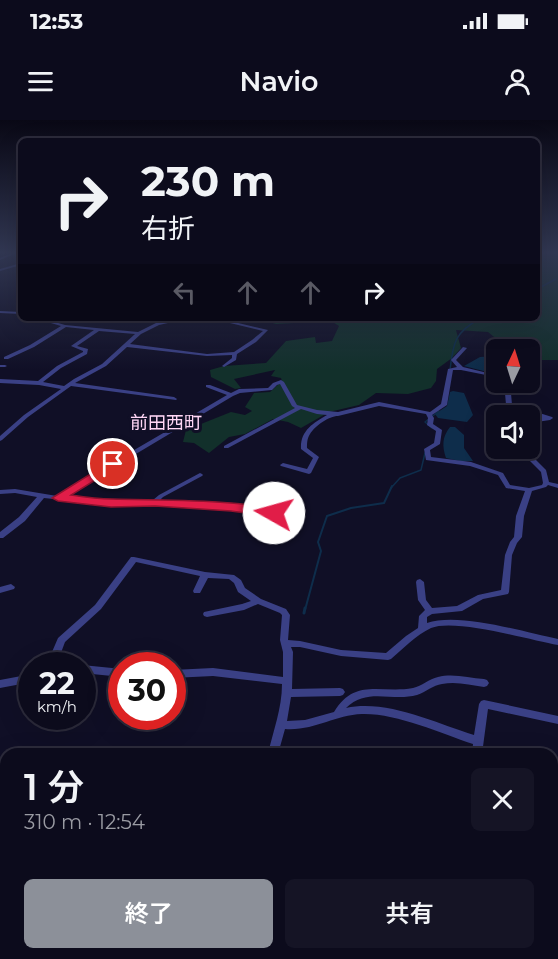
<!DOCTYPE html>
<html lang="ja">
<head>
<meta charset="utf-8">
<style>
	:root { --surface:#0c0b1c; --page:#151425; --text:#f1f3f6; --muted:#9a9ba3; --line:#2c2b3b; --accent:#8c9099 }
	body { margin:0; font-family:Montserrat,"Noto Sans JP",sans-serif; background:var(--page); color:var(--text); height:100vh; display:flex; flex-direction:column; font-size:22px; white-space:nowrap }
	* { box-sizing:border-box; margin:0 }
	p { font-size:20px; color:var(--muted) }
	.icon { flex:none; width:33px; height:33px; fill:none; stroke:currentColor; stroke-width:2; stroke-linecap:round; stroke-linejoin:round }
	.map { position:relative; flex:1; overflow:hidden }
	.drawer { position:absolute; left:0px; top:628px; width:558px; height:212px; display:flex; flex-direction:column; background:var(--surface); border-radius:18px 18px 0 0; box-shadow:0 6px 24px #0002,0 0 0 2px var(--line) }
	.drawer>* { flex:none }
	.guide { position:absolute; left:18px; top:18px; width:522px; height:183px; border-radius:9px; box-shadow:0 6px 24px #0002,0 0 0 2px var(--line); background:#0c0b1c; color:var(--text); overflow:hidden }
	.needle { width:39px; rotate:4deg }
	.tools { position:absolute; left:486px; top:219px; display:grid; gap:12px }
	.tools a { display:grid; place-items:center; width:54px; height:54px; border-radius:9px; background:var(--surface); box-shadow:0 6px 24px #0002,0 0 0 2px var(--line); font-size:30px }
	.speed { position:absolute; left:18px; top:532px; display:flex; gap:12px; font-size:30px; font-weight:700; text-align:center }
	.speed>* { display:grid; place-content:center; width:78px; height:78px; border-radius:50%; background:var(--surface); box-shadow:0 6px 24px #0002,0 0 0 2px var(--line); line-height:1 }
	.speed small { font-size:15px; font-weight:400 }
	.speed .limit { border:9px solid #d22; background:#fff; color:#111 }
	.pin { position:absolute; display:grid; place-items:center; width:51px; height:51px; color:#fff; margin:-26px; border:3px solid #fff; border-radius:50%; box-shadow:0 2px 6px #0007 }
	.me { position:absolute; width:66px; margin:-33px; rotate:277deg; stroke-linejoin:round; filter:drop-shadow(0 0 4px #0008) }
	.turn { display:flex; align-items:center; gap:21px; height:126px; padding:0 24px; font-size:27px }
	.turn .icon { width:78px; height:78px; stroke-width:2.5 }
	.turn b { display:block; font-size:42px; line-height:51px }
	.lanes { display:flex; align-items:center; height:57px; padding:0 24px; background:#0003; justify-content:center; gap:30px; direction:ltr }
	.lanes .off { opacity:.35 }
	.round { display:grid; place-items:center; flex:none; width:63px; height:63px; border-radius:9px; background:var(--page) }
	.overview { display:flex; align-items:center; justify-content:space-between; height:102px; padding:0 24px }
	h1 { font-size:36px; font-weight:600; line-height:45px }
	.action { display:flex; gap:12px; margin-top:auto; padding:12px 24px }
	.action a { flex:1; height:69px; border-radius:9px; background:var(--accent); color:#fff; font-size:24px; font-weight:600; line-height:69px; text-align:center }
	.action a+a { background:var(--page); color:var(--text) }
	.status { display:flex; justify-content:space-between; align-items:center; height:42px; padding:0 30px; background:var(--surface); direction:ltr }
	.status svg { height:16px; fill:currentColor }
	header { display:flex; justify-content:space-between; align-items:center; height:78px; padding:0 24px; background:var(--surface); font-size:27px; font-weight:600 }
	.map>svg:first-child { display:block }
	.green { fill:#12302b }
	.water { fill:#0e2d4b }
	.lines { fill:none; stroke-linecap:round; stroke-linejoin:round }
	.stream-far2 { stroke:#0e2d4b; stroke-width:1.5 }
	.stream-far1 { stroke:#0e2d4b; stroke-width:2 }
	.stream { stroke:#0e2d4b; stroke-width:3 }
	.minor { fill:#3a4085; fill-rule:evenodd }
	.primary { fill:#ae5cfe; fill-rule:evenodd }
	.route { fill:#e11d48; stroke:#92132f; stroke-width:1.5 }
	.labels { text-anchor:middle; stroke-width:6; stroke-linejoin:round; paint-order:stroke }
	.far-quarter-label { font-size:18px; fill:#ffd6f5; stroke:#100f26 }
</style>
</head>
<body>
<div class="status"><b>12:53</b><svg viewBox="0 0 49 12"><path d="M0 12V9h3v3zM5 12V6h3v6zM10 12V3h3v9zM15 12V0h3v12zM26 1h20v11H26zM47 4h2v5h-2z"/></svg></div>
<header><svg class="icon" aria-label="menu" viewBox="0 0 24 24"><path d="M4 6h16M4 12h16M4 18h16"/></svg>Navio<svg class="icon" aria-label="person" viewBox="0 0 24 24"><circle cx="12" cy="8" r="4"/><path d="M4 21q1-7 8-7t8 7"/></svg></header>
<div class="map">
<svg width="558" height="839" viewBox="0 0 558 839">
	<rect width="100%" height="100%" fill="#100f26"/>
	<polygon class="green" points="537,133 558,133 558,240 530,240 530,230 505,229 510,225 504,225 488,212 456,210 461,228 452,238 437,249 436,261 431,268 408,274 376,273 359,285 329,292 301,308 288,302 273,299 245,314 229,317 209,333 194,323 183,322 186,310 231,292 245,295 252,291 245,287 254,273 270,272 282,261 281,258 271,256 275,250 234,259 241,268 235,269 211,257 210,250 224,246 266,243 286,221 315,217 316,223 332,221 339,206 331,201 276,204 266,201 265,198 537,198"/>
	<g class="water">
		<polygon points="496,236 496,243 491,253 464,246 480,237"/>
		<polygon points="453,271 464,273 473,295 467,302 438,298 435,294 447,286 450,272"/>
		<path d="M450 307H455L464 315V328L473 341H460L446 338C442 326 442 317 450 307Z"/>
	</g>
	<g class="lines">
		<g class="stream-far2">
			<polyline points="537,169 556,159"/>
			<path d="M450 250C453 222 455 212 481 198"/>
			<polyline points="432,308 425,302 439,291"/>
			<polyline points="391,368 400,358 421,350 425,333"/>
		</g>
		<polyline class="stream-far1" points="305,490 321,431 318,422 327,396 351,388 384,383 392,366"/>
		<polyline class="stream" points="304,493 305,488"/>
		<g class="minor">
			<polygon points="12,133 16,133 0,140 0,138"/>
			<polygon points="21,143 21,145 0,151 0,149"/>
			<polygon points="0,191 21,192 21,194 0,193"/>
			<path d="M34 198H41L65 205 138 212 156 203 182 198H190L159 205 141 214 130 224 207 234 234 232 252 220 263 211 209 198H217L268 210 256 222 237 234 236 240 224 247 222 246 232 238V235L207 236 127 227 106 246 75 263 174 277 177 279 176 280 71 266 28 297 2 320 0 321V316L24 295 61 269 39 265 0 263V259L38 261 57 246 83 232V231L71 226 94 210 66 207 34 227 8 239H4V237L30 225 61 206ZM99 211 135 214 102 244 74 259 64 266 43 262 61 248 87 234 88 229 77 226Z"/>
			<path d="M463 227 467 228 456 240 463 247 496 255V257L461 250H453L447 285 432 295 434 298 433 304 442 310 440 324 430 330 431 337 471 342 503 353 510 365 529 368 542 365 543 363 541 352 517 328H524L546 350 549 362 558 364V368L548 365 546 367 532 371 524 396 522 417 517 423 512 435 509 472 508 474 483 479 462 491 432 494 427 497V503C459 492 523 512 558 519V525C530 520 455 498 431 508 416 515 404 528 391 539L388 540 341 536 300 527H291L293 532 292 569 340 568 343 569 345 572 343 575 340 576 291 577 287 601 305 600 334 592C355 557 381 574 413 568 422 566 429 559 438 557 453 553 469 558 484 559L487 560 489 563 487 566 484 567C470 565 456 561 442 564 433 565 426 572 417 575 392 582 367 567 346 588 387 579 435 603 474 615L479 584 481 581 484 580 558 596V604L488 589 482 634H472L473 624C440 613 396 593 362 594 334 595 315 611 285 609L278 634H268C273 611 282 589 282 564L213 556 172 558V550L213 548 283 557V532L280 520 282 495 280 493 258 484 244 490 207 497 204 496 203 494 204 492 242 484 251 481 238 472 234 463 229 459 208 458 200 473H194L193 471 200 456 136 442 101 489 65 522 56 546H46L58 518 95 485 131 437H134L205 452 234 455 241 460 245 468 261 479 286 489 290 495 288 520 300 521 341 530 386 533 406 516 418 508 419 496 425 490 418 480 416 462 417 460 420 459 424 462 426 480 432 488 457 486 478 475 501 470 505 435 510 422 514 417 516 396 525 371 506 368 498 355 470 346 426 340 424 329 434 323 436 311 427 305 428 298 426 294 379 286 338 296C329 296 315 306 310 314 307 319 307 323 307 328L319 337 311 353 309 354 281 346 280 345 283 343 307 349 313 338 301 329C300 311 313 303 327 295L317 294 301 289 228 328H224V326L295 288 292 286 280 264 277 265 272 270 240 273 233 276 99 356 112 362 113 363 112 364H108L95 359 65 377 111 381 153 380 159 375 200 353 202 354 203 355 202 356 163 377 160 380 274 391 278 393 277 395 155 384 111 385 44 378 25 401 3 418H0V412L19 397 37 377 15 373 0 374V370L15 369 57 376 90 356 91 355 93 354 177 305 154 296V294H158L181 302 227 275 206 267V265H210L231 273 239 269 268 268 273 263 281 260 284 262 297 285 317 290 338 292 379 282 430 292 441 284 448 249 457 247 451 240Z"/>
			<polygon points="0,245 5,245 7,246 5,247 0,247"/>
			<polygon points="504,262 510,262 513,296 507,296"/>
			<polygon points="530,290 552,297 553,298 550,300 530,303 530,299 542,297 528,293 528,291"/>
			<polygon points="11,464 15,467 14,469 0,473 0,467"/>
			<polygon points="82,545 122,549 122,557 82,553 82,546 80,546"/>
			<polygon points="32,554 32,562 0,568 0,560"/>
			<polygon points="0,681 6,683 6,693 0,691"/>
			<polygon points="552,713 558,714 558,726 552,725"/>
			<rect x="552" y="807" width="6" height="14"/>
			<polygon points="77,834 91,834 92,839 78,839"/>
			<polygon points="359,834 373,834 372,839 358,839"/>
			<polygon points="414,834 428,834 427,839 413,839"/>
		</g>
		<g class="primary">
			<polygon points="0,738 6,741 6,761 0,758"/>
			<polygon points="151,834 182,834 184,839 153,839"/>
		</g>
	</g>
	<linearGradient id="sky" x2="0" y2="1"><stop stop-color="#090815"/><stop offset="0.53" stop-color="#313752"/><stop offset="1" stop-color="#313752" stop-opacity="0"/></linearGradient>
	<rect width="558" height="250" fill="url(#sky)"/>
	<path class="route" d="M113 340 118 341V346L71 375C84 377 98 379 112 379 138 380 267 379 281 393L274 397 231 391 155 386 111 387 58 381 52 378Z"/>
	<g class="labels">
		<g class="far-quarter-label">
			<text x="166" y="309">前田西町</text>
		</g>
	</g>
</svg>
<div class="tools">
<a><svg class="needle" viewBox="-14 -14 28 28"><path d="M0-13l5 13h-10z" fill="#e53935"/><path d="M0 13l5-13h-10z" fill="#9a9ba3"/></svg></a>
<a><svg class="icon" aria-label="sound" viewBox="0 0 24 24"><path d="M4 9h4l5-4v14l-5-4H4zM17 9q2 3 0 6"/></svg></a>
</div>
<div class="speed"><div>22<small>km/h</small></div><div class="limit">30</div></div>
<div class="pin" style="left:113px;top:344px;background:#d93025"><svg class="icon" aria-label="arrive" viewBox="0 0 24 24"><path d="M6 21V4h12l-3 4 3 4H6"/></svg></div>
<svg class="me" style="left:274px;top:393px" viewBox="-20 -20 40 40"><circle r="19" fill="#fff"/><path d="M0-13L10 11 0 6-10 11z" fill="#e11d48"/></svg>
<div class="guide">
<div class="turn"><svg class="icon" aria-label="right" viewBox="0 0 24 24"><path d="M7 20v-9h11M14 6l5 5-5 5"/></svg><div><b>230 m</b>右折</div></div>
<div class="lanes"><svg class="icon off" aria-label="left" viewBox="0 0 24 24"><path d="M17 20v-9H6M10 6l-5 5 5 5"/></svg><svg class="icon off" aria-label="ahead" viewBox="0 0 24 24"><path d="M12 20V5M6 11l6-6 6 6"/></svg><svg class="icon off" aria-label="ahead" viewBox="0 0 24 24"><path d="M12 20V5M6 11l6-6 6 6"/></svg><svg class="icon" aria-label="right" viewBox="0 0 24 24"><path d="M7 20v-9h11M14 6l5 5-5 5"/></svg></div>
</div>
<section class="drawer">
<div class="overview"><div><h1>1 分</h1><p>310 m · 12:54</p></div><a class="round"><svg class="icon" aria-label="close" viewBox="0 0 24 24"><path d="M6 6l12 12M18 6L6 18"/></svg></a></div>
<div class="action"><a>終了</a><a>共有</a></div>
</section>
</div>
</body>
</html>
